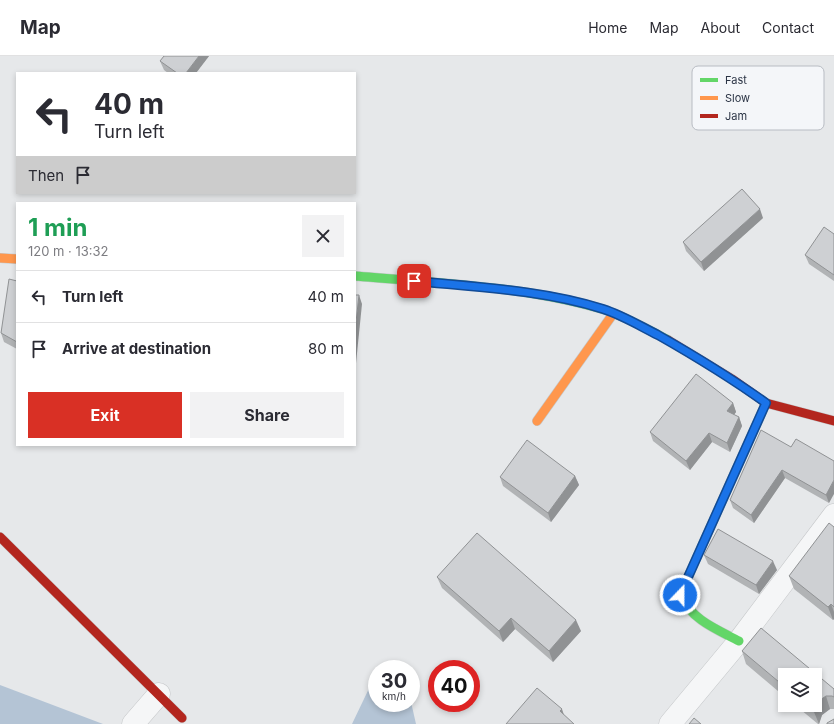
<!DOCTYPE html>
<html lang="en">
<head>
<meta charset="utf-8">
<style>
	:root { --surface:#fff; --page:#f2f2f3; --text:#2b2b33; --muted:#7c7c81; --line:#e1e1e2; --accent:#d93025 }
	body { margin:0; font-family:Inter,sans-serif; background:var(--page); color:var(--text); height:100vh; display:flex; flex-direction:column; font-size:15px; white-space:nowrap }
	* { box-sizing:border-box; margin:0 }
	p { font-size:13px; color:var(--muted) }
	.icon { flex:none; width:22px; height:22px; fill:none; stroke:currentColor; stroke-width:2; stroke-linecap:round; stroke-linejoin:round }
	.map { position:relative; flex:1; overflow:hidden }
	.sheet { position:absolute; left:16px; top:146px; width:340px; height:244px; display:flex; flex-direction:column; background:var(--surface); border-radius:0px; box-shadow:0 2px 6px #0003 }
	.sheet>* { flex:none }
	.banner { position:absolute; left:16px; top:16px; width:340px; height:122px; border-radius:0px; box-shadow:0 2px 6px #0003; background:#fff; color:var(--text); overflow:hidden }
	.tools { position:absolute; left:778px; top:612px; display:grid; gap:8px }
	.tools a { display:grid; place-items:center; width:44px; height:44px; border-radius:0px; background:var(--surface); box-shadow:0 2px 6px #0003; font-size:20px }
	.speed { position:absolute; left:368px; top:604px; display:flex; gap:8px; font-size:20px; font-weight:700; text-align:center }
	.speed>* { display:grid; place-content:center; width:52px; height:52px; border-radius:50%; background:var(--surface); box-shadow:0 2px 6px #0003; line-height:1 }
	.speed small { font-size:10px; font-weight:400 }
	.speed .limit { border:6px solid #d22; background:#fff; color:#111 }
	.pin { position:absolute; display:grid; place-items:center; width:34px; height:34px; color:#fff; margin:-17px; border-radius:8px; box-shadow:0 2px 6px #0006 }
	.me { position:absolute; width:44px; margin:-22px; rotate:22deg; stroke-linejoin:round; filter:drop-shadow(0 0 3px #0008) }
	.turn { display:flex; align-items:center; gap:14px; height:84px; padding:0 12px; font-size:18px }
	.turn .icon { width:52px; height:52px; stroke-width:2.5 }
	.turn b { display:block; font-size:28px; line-height:34px }
	.then { display:flex; align-items:center; height:38px; padding:0 12px; background:#0003; gap:8px; font-size:15px }
	.round { display:grid; place-items:center; flex:none; width:42px; height:42px; border-radius:0px; background:var(--page) }
	.summary { display:flex; align-items:center; justify-content:space-between; height:68px; padding:0 12px }
	h1 { font-size:24px; font-weight:700; line-height:30px; color:#1e9e55 }
	.cta { display:flex; gap:8px; margin-top:auto; padding:8px 12px }
	.cta a { flex:1; height:46px; border-radius:0px; background:var(--accent); color:#fff; font-size:16px; font-weight:700; line-height:46px; text-align:center }
	.cta a+a { background:var(--page); color:var(--text) }
	ul { padding:0; list-style:none }
	li { display:flex; align-items:center; gap:12px; height:52px; padding:0 12px; border-top:1px solid var(--line) }
	li div { flex:1 }
	li b { display:block; font-size:15px }
	li em { font-style:normal }
	header { display:flex; align-items:center; gap:24px; box-sizing:border-box; height:56px; padding:0 20px; background:var(--surface); border-bottom:1px solid var(--line) }
	header strong { font-size:19px }
	nav { display:flex; gap:22px; margin-inline-start:auto; font-size:14px }
	.map>svg:first-child { display:block }
	.water { fill:#b4c4d5 }
	.lines { fill:none; stroke-linecap:round; stroke-linejoin:round }
	.street-casing { stroke:#c4c6c8; stroke-width:23 }
	.fast-casing { stroke:#c4c6c8; stroke-width:10 }
	.slow-casing { stroke:#c4c6c8; stroke-width:10 }
	.jam-casing { stroke:#c4c6c8; stroke-width:10 }
	.street { stroke:#f5f6f7; stroke-width:22 }
	.fast { stroke:#63d668; stroke-width:9 }
	.slow { stroke:#ff974d; stroke-width:9 }
	.jam { stroke:#b3261e; stroke-width:9 }
	.wall { fill:#b1b3b5 }
	.shaded-wall { fill:#909294 }
	.building { fill:#ced0d3; stroke:#909294 }
	.route-casing { stroke:#114b97; stroke-width:10 }
	.route { stroke:#1a73e8; stroke-width:7 }
	.key { fill:#f4f6f9; stroke:#b8bcc3; stroke-width:1 }
	.key-label { font-size:11px; fill:#2b3445 }
</style>
</head>
<body>
<header>
<strong>Map</strong>
<nav><a>Home</a><a>Map</a><a>About</a><a>Contact</a></nav>
</header>
<div class="map">
<svg width="834" height="668" viewBox="0 0 834 668">
	<rect width="100%" height="100%" fill="#e6e8ea"/>
	<g class="water">
		<polygon points="374,622 377,622 377,647 411,646 416,668 352,668"/>
		<polygon points="0,629 103,668 0,668"/>
	</g>
	<g class="lines">
		<defs>
			<g id="street">
				<polyline points="133,668 159,638"/>
				<polyline points="670,668 739,585 834,459"/>
			</g>
			<g id="fast">
				<path d="M355 220C435 227 525 230 602 253 625 260 647 273 668 284"/>
				<path d="M739 585C716 573 692 564 680 539L766 347"/>
			</g>
			<g id="slow">
				<polyline points="0,202 17,203"/>
				<polyline points="537,365 613,258"/>
			</g>
			<g id="jam">
				<polyline points="668,284 732,323 766,347 834,365"/>
				<polyline points="0,481 182,662"/>
			</g>
		</defs>
		<use href="#street" class="street-casing"/>
		<use href="#fast" class="fast-casing"/>
		<use href="#slow" class="slow-casing"/>
		<use href="#jam" class="jam-casing"/>
		<use href="#street" class="street"/>
		<use href="#fast" class="fast"/>
		<use href="#slow" class="slow"/>
		<use href="#jam" class="jam"/>
	</g>
	<g class="wall">
		<polygon points="164,0 209,0 196,17 168,17 164,14 160,5"/>
		<polygon points="763,162 704,215 686,195 683,186"/>
		<polygon points="834,178 834,225 809,208 805,199"/>
		<polygon points="17,225 17,293 4,286 1,277"/>
		<polygon points="733,347 736,356 734,359 739,361 742,370 730,396 712,386 690,414 653,385 650,376"/>
		<polygon points="791,391 834,405 829,447 785,422 754,467 733,452 730,444"/>
		<polygon points="575,420 579,429 551,466 503,430 500,421"/>
		<polygon points="834,471 834,563 833,564 794,533 789,520"/>
		<polygon points="704,499 777,514 759,538 708,508"/>
		<polygon points="437,521 581,575 553,606 515,573 503,586 442,532"/>
		<polygon points="742,595 834,633 834,653 830,653 822,659 819,668 818,668 795,649 815,649 785,619 785,641 746,608"/>
	</g>
	<g class="shaded-wall">
		<polygon points="199,0 209,0 196,17 186,17"/>
		<polygon points="760,153 763,162 704,215 701,206"/>
		<polygon points="359,239 362,248 356,307 355,306 355,275"/>
		<polygon points="733,347 736,356 730,364 727,355"/>
		<polygon points="739,361 742,370 730,396 727,387"/>
		<polygon points="709,377 712,386 690,414 686,405"/>
		<polygon points="782,414 785,422 754,467 751,459"/>
		<polygon points="575,420 579,429 551,466 548,457"/>
		<polygon points="834,424 834,438 829,447 826,439"/>
		<polygon points="773,505 777,514 759,538 756,529"/>
		<polygon points="831,548 834,556 834,563 833,564 828,551"/>
		<polygon points="511,562 515,573 503,586 499,575"/>
		<polygon points="576,564 581,575 553,606 549,595"/>
		<polygon points="826,640 830,653 822,659 819,668 814,656 817,646"/>
		<polygon points="562,653 565,662 560,655"/>
	</g>
	<g class="building">
		<polygon points="164,0 199,0 186,17 177,17 160,5"/>
		<polygon points="742,133 760,153 701,206 683,186"/>
		<polygon points="824,171 834,178 834,219 805,199"/>
		<polygon points="9,223 17,225 17,286 1,277"/>
		<polygon points="355,239 359,239 355,275"/>
		<polygon points="696,318 733,347 727,355 739,361 727,387 709,377 686,405 650,376"/>
		<polygon points="761,374 791,391 796,383 834,405 834,424 826,439 782,414 751,459 730,444"/>
		<polygon points="527,384 575,420 548,457 500,421"/>
		<polygon points="829,467 834,471 834,551 831,548 828,551 789,520"/>
		<polygon points="718,473 773,505 756,529 704,499"/>
		<polygon points="477,477 576,564 549,595 511,562 499,575 437,521"/>
		<polygon points="761,572 834,633 834,641 832,640 826,640 817,646 814,656 806,649 815,649 815,619 785,619 785,631 742,595"/>
		<polygon points="537,632 562,653 560,655 574,668 506,668"/>
		<polygon points="694,662 701,668 689,668"/>
		<polygon points="834,663 834,668 827,668 827,667"/>
	</g>
	<g class="lines">
		<defs>
			<path id="route" d="M414 225C475 231 544 234 603 253 622 259 640 270 658 279 695 300 731 322 766 347L680 539"/>
		</defs>
		<use href="#route" class="route-casing"/>
		<use href="#route" class="route"/>
	</g>
	<rect x="692" y="10" width="132" height="64" rx="6" class="key"/>
	<rect x="700" y="22" width="18" height="4" fill="#63d668"/>
	<rect x="700" y="40" width="18" height="4" fill="#ff974d"/>
	<rect x="700" y="58" width="18" height="4" fill="#b3261e"/>
	<g class="key-label">
		<text x="725" y="28">Fast</text>
		<text x="725" y="46">Slow</text>
		<text x="725" y="64">Jam</text>
	</g>
</svg>
<div class="tools">
<a><svg class="icon" aria-label="layers" viewBox="0 0 24 24"><path d="M12 4l9 5-9 5-9-5zM3 14l9 5 9-5"/></svg></a>
</div>
<div class="speed"><div>30<small>km/h</small></div><div class="limit">40</div></div>
<div class="pin" style="left:414px;top:225px;background:#d93025"><svg class="icon" aria-label="arrive" viewBox="0 0 24 24"><path d="M6 21V4h12l-3 4 3 4H6"/></svg></div>
<svg class="me" style="left:680px;top:539px" viewBox="-20 -20 40 40"><circle r="17" fill="#1a73e8" stroke="#fff" stroke-width="3"/><path d="M0-11L8 9 0 5-8 9z" fill="#fff"/></svg>
<div class="banner">
<div class="turn"><svg class="icon" aria-label="left" viewBox="0 0 24 24"><path d="M17 20v-9H6M10 6l-5 5 5 5"/></svg><div><b>40 m</b>Turn left</div></div>
<div class="then">Then<svg class="icon" aria-label="arrive" viewBox="0 0 24 24"><path d="M6 21V4h12l-3 4 3 4H6"/></svg></div>
</div>
<section class="sheet">
<div class="summary"><div><h1>1 min</h1><p>120 m · 13:32</p></div><a class="round"><svg class="icon" aria-label="close" viewBox="0 0 24 24"><path d="M6 6l12 12M18 6L6 18"/></svg></a></div>
<ul>
<li><svg class="icon" aria-label="left" viewBox="0 0 24 24"><path d="M17 20v-9H6M10 6l-5 5 5 5"/></svg><div><b>Turn left</b></div><em>40 m</em></li>
<li><svg class="icon" aria-label="arrive" viewBox="0 0 24 24"><path d="M6 21V4h12l-3 4 3 4H6"/></svg><div><b>Arrive at destination</b></div><em>80 m</em></li>
</ul>
<div class="cta"><a>Exit</a><a>Share</a></div>
</section>
</div>
</body>
</html>
